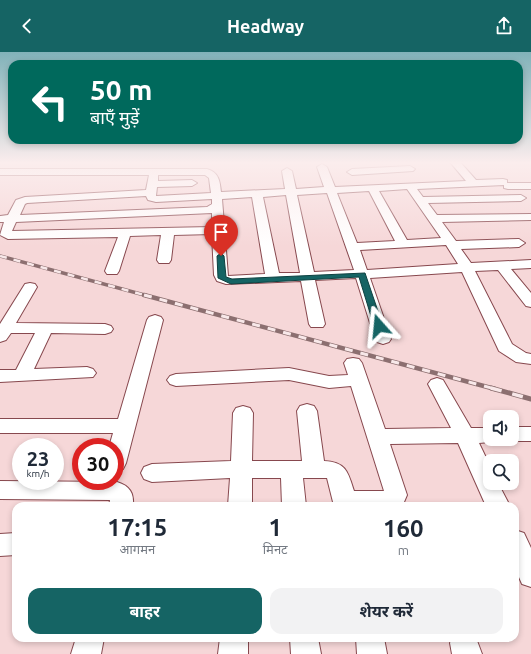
<!DOCTYPE html>
<html lang="hi">
<head>
<meta charset="utf-8">
<style>
	:root { --surface:#fff; --page:#f2f2f3; --text:#1f2937; --muted:#747a83; --accent:#156464 }
	body { margin:0; font-family:Ubuntu,"Noto Sans Devanagari",sans-serif; background:var(--page); color:var(--text); height:100vh; display:flex; flex-direction:column; font-size:15px; white-space:nowrap }
	* { box-sizing:border-box; margin:0 }
	p { font-size:13px; color:var(--muted) }
	.icon { flex:none; width:22px; height:22px; fill:none; stroke:currentColor; stroke-width:2; stroke-linecap:round; stroke-linejoin:round }
	.map { position:relative; flex:1; overflow:hidden }
	.drawer { position:absolute; left:12px; top:450px; width:507px; height:140px; display:flex; flex-direction:column; background:var(--surface); border-radius:12px; box-shadow:0 2px 6px #0003 }
	.drawer>* { flex:none }
	.banner { position:absolute; left:8px; top:8px; width:515px; height:84px; border-radius:12px; box-shadow:0 2px 6px #0003; background:#00695c; color:#fff; overflow:hidden }
	.fabs { position:absolute; left:483px; top:358px; display:grid; gap:8px }
	.fabs a { display:grid; place-items:center; width:36px; height:36px; border-radius:8px; background:var(--surface); box-shadow:0 2px 6px #0003; font-size:20px }
	.speed { position:absolute; left:12px; top:386px; display:flex; gap:8px; font-size:20px; font-weight:700; text-align:center }
	.speed>* { display:grid; place-content:center; width:52px; height:52px; border-radius:50%; background:var(--surface); box-shadow:0 2px 6px #0003; line-height:1 }
	.speed small { font-size:10px; font-weight:400 }
	.speed .limit { border:6px solid #d22; background:#fff; color:#111 }
	.pin { position:absolute; display:grid; place-items:center; width:34px; height:34px; color:#fff; margin:-41px -17px; border-radius:50% 50% 50% 0; rotate:-45deg; box-shadow:0 0 4px #0007 }
	.pin .icon { rotate:45deg }
	.me { position:absolute; width:44px; margin:-22px; rotate:342deg; stroke-linejoin:round; filter:drop-shadow(0 0 3px #0008) }
	.turn { display:flex; align-items:center; gap:14px; height:84px; padding:0 16px; font-size:18px }
	.turn .icon { width:52px; height:52px; stroke-width:2.5 }
	.turn b { display:block; font-size:28px; line-height:34px }
	.eta { display:flex; justify-content:space-evenly; align-items:center; height:68px; text-align:center }
	.eta b { font-size:24px; font-weight:700; line-height:28px }
	.action { display:flex; gap:8px; margin-top:auto; padding:8px 16px }
	.action a { flex:1; height:46px; border-radius:12px; background:var(--accent); color:#fff; font-size:16px; font-weight:700; line-height:46px; text-align:center }
	.action a+a { background:var(--page); color:var(--text) }
	header { display:flex; justify-content:space-between; align-items:center; height:52px; padding:0 16px; background:var(--accent); color:#fff; font-size:18px; font-weight:700 }
	.map>svg:first-child { display:block }
	.lines { fill:none; stroke-linecap:round; stroke-linejoin:round }
	.minor-casing { stroke:#87484e; stroke-width:2 }
	.minor { fill:#fff; fill-rule:evenodd }
	.rail-far2-casing { stroke:#8c6f70; stroke-width:3.5 }
	.rail-far1-casing { stroke:#8c6f70; stroke-width:4.5 }
	.rail-casing { stroke:#8c6f70; stroke-width:5 }
	.rail-far2 { stroke:#f8e8e9; stroke-width:2.5; stroke-dasharray:7; stroke-linecap:butt }
	.rail-far1 { stroke:#f8e8e9; stroke-width:3; stroke-dasharray:8; stroke-linecap:butt }
	.rail { stroke:#f8e8e9; stroke-width:3.5; stroke-dasharray:11; stroke-linecap:butt }
	.route { fill:#156464; stroke:#0e4141 }
</style>
</head>
<body>
<header><svg class="icon" aria-label="back" viewBox="0 0 24 24"><path d="M15 5l-7 7 7 7"/></svg>Headway<svg class="icon" aria-label="share" viewBox="0 0 24 24"><path d="M12 15V3M7 8l5-5 5 5M5 13v7h14v-7"/></svg></header>
<div class="map">
<svg width="531" height="602" viewBox="0 0 531 602">
	<rect width="100%" height="100%" fill="#f6d7d8"/>
	<g class="lines">
		<defs>
			<g id="minor">
				<path d="M450 110H460L476 128 503 127 507 128V131H531V137H508L504 136V133L417 137 423 145 521 143 526 146 521 149 428 151 437 163 531 162V168L442 170 456 189 519 187 525 191 519 195 461 197 471 211 531 208V216L511 217 531 241V255L526 254 498 218 475 219 512 292 526 301 531 302V312L516 310 499 299 462 220 370 226 391 287 389 290 383 292 377 290 375 287 356 226 315 228 325 272 323 275H311L309 272 301 229 226 232 217 229 214 223 212 182 174 183 171 208 169 211H159L157 208 161 183 130 184 119 219 117 222H107L105 219 118 185 8 187 0 183 4 170H0V164L8 163 16 148 25 145 146 138 149 123H0V117H207C219 120 220 130 221 140L285 137 282 119 287 116 292 119 296 137 324 135 317 115 322 112 327 115 335 135 466 129ZM158 123H205L209 126 211 141 156 144 157 135 192 134 197 131 192 128 158 129ZM407 137 441 186 407 188 379 139ZM369 139 395 189 357 191 337 141ZM327 141 354 218 314 220 297 143ZM286 143 300 221H279L263 145ZM146 144 148 148 156 150 212 147V152L207 155 20 163 25 152 27 151ZM252 145 265 222 228 224 222 147ZM212 161V175L12 179 16 170ZM446 193 458 212 367 218 360 198Z"/>
				<polygon points="410,114 415,117 413,119 352,123 347,120 352,117"/>
				<polygon points="30,231 35,232 37,235 16,271 105,272 111,274 113,277 111,280 105,282 51,281 34,317 87,315 93,317 96,321 93,325 0,330 0,318 16,318 35,281 11,281 6,288 0,290 0,272 25,232"/>
				<polygon points="155,263 161,265 163,268 126,411 123,417 115,419 115,395 109,395 113,381 0,381 0,367 118,367 147,268 149,265"/>
				<path d="M353 306 359 307 362 311 385 377 451 376 428 332 431 328 437 326 443 328 471 376H490V387H498L490 390 479 391 490 414V431H498L510 454H486L458 391 390 392 407 443 404 450 398 454H334L327 426H303L306 454H282L281 426H252V454H228L230 426 152 430 144 427 141 421 144 415 152 412 231 409 233 361 236 356 243 354 250 356 253 361 252 409H302L297 359 300 354 307 352 314 354 317 359 324 409C346 410 348 420 354 439H384L351 334 329 336 289 328 176 334 170 332 167 328 170 324 176 322 289 316 329 324 348 323 344 311 347 307Z"/>
				<polygon points="512,375 531,375 531,389 512,389 505,387 512,387"/>
				<path d="M0 429 117 430C130 434 134 441 133 454H109L110 448 0 447Z"/>
				<polygon points="515,478 524,481 531,496 531,535 522,532 515,516"/>
				<polygon points="16,481 16,503 0,504 0,482"/>
				<polygon points="76,586 104,586 101,602 71,602"/>
				<polygon points="220,586 248,586 248,602 218,602"/>
				<polygon points="290,586 318,586 321,602 291,602"/>
				<polygon points="356,586 384,586 387,602 357,602"/>
				<polygon points="452,586 476,586 482,602 452,602 450,591"/>
			</g>
		</defs>
		<use href="#minor" class="minor-casing"/>
		<use href="#minor" class="minor"/>
		<defs>
			<polyline id="rail-far2" points="0,204 148,244"/>
			<polyline id="rail-far1" points="144,243 495,337"/>
			<polyline id="rail" points="491,336 531,347"/>
		</defs>
		<use href="#rail-far2" class="rail-far2-casing"/>
		<use href="#rail-far1" class="rail-far1-casing"/>
		<use href="#rail" class="rail-casing"/>
		<use href="#rail-far2" class="rail-far2"/>
		<use href="#rail-far1" class="rail-far1"/>
		<use href="#rail" class="rail"/>
	</g>
	<linearGradient id="sky" x2="0" y2="1"><stop stop-color="#81b2b9"/><stop offset="0.57" stop-color="#fbeded"/><stop offset="1" stop-color="#fbeded" stop-opacity="0"/></linearGradient>
	<rect width="531" height="194" fill="url(#sky)"/>
	<polygon class="route" points="221,201 224,204 226,225 232,227 365,221 383,274 379,276 374,274 359,225 231,232 218,226 217,204"/>
</svg>
<div class="fabs">
<a><svg class="icon" aria-label="sound" viewBox="0 0 24 24"><path d="M4 9h4l5-4v14l-5-4H4zM17 9q2 3 0 6"/></svg></a>
<a><svg class="icon" aria-label="search" viewBox="0 0 24 24"><circle cx="10" cy="10" r="6"/><path d="M15 15l6 6"/></svg></a>
</div>
<div class="speed"><div>23<small>km/h</small></div><div class="limit">30</div></div>
<div class="pin" style="left:221px;top:204px;background:#d93025"><svg class="icon" aria-label="arrive" viewBox="0 0 24 24"><path d="M6 21V4h12l-3 4 3 4H6"/></svg></div>
<svg class="me" style="left:379px;top:274px" viewBox="-20 -20 40 40"><path d="M0-17L14 15 0 8-14 15z" fill="#156464" stroke="#fff" stroke-width="4"/></svg>
<div class="banner">
<div class="turn"><svg class="icon" aria-label="left" viewBox="0 0 24 24"><path d="M17 20v-9H6M10 6l-5 5 5 5"/></svg><div><b>50 m</b>बाएँ मुड़ें</div></div>
</div>
<section class="drawer">
<div class="eta">
<div><b>17:15</b><p>आगमन</p></div>
<div><b>1</b><p>मिनट</p></div>
<div><b>160</b><p>m</p></div>
</div>
<div class="action"><a>बाहर</a><a>शेयर करें</a></div>
</section>
</div>
</body>
</html>
